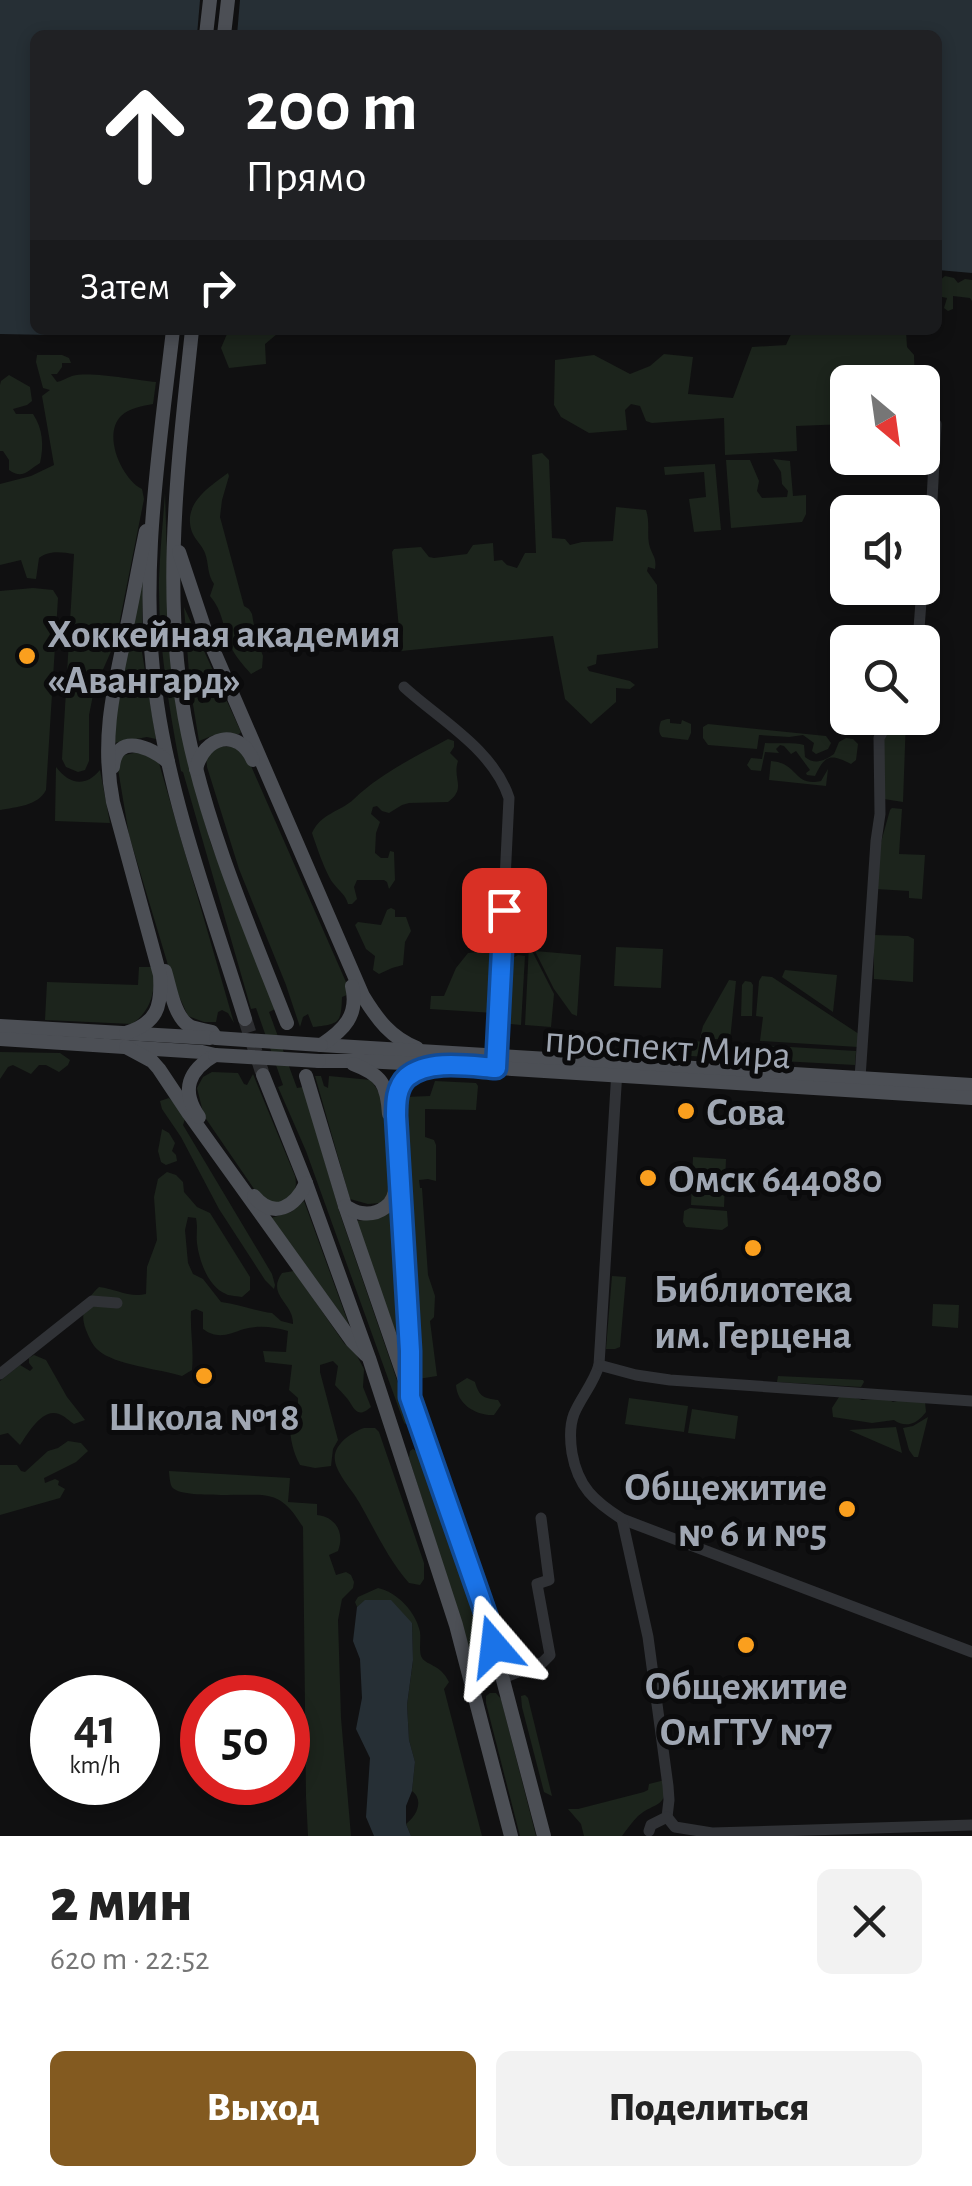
<!DOCTYPE html>
<html lang="ru">
<head>
<meta charset="utf-8">
<style>
	:root { --surface:#fff; --page:#f2f2f2; --text:#222; --muted:#767676; --accent:#835a20 }
	body { margin:0; font-family:"Alegreya Sans",sans-serif; background:var(--page); color:var(--text); height:100vh; display:flex; flex-direction:column; font-size:38px; white-space:nowrap }
	* { box-sizing:border-box; margin:0 }
	p { font-size:32px; color:var(--muted) }
	.icon { flex:none; width:55px; height:55px; fill:none; stroke:currentColor; stroke-width:2; stroke-linecap:round; stroke-linejoin:round }
	.map { position:relative; height:1836px; overflow:hidden }
	.panel { display:flex; flex-direction:column; background:var(--surface); flex:1 }
	.panel>* { flex:none }
	.banner { position:absolute; left:30px; top:30px; width:912px; height:305px; border-radius:15px; box-shadow:0 5px 15px #0003; background:#202124; color:#fff; overflow:hidden }
	.needle { width:65px; rotate:151deg }
	.controls { position:absolute; left:830px; top:365px; display:grid; gap:20px }
	.controls a { display:grid; place-items:center; width:110px; height:110px; border-radius:15px; background:var(--surface); box-shadow:0 5px 15px #0003; font-size:50px }
	.speed { position:absolute; left:30px; top:1675px; display:flex; gap:20px; font-size:50px; font-weight:700; text-align:center }
	.speed>* { display:grid; place-content:center; width:130px; height:130px; border-radius:50%; background:var(--surface); box-shadow:0 5px 15px #0003; line-height:1 }
	.speed small { font-size:25px; font-weight:400 }
	.speed .limit { border:15px solid #d22; background:#fff; color:#111 }
	.pin { position:absolute; display:grid; place-items:center; width:85px; height:85px; color:#fff; margin:-42px; border-radius:20px; box-shadow:0 5px 15px #0006 }
	.me { position:absolute; width:110px; margin:-55px; rotate:343deg; stroke-linejoin:round; filter:drop-shadow(0 0 8px #0008) }
	.turn { display:flex; align-items:center; gap:35px; height:210px; padding:0 50px; font-size:45px }
	.turn .icon { width:130px; height:130px; stroke-width:2.5 }
	.turn b { display:block; font-size:70px; line-height:85px }
	.then { display:flex; align-items:center; height:95px; padding:0 50px; background:#0003; gap:20px; font-size:38px }
	.round { display:grid; place-items:center; flex:none; width:105px; height:105px; border-radius:15px; background:var(--page) }
	.summary { display:flex; align-items:center; justify-content:space-between; height:170px; padding:0 50px }
	h1 { font-size:60px; font-weight:800; line-height:75px }
	.button { display:flex; gap:20px; margin-top:auto; padding:20px 50px }
	.button a { flex:1; height:115px; border-radius:15px; background:var(--accent); color:#fff; font-size:40px; font-weight:800; line-height:115px; text-align:center }
	.button a+a { background:var(--page); color:var(--text) }
	.map>svg:first-child { display:block }
	.green { fill:#1c241c }
	.water { fill:#262f35 }
	.pier { fill:#101011 }
	.lines { fill:none; stroke-linecap:round; stroke-linejoin:round }
	.major-tunnel { stroke:#2d2e31; stroke-width:14; stroke-dasharray:14 7; stroke-linecap:butt }
	.minor { stroke:#303236; stroke-width:11 }
	.major { stroke:#4c4f55; stroke-width:14 }
	.major-bridge { stroke:#4c4f55; stroke-width:14 }
	.route-casing { stroke:#114b97; stroke-width:25 }
	.route { stroke:#1a73e8; stroke-width:18 }
	.poi-dot { fill:#fa9f1e; stroke:#0b0b0c; stroke-width:4 }
	.labels { text-anchor:middle; stroke-width:10; stroke-linejoin:round; paint-order:stroke }
	.poi-label { font-size:40px; font-weight:bold; fill:#a0a7b3; stroke:#0b0b0c; text-anchor:start }
	.street-label { font-size:40px; fill:#a0a7b3; stroke:#0b0b0c }
</style>
</head>
<body>
<div class="map">
<svg width="972" height="1836" viewBox="0 0 972 1836">
	<rect width="100%" height="100%" fill="#101011"/>
	<g class="green">
		<polygon points="945,276 954,278 958,283 965,279 972,280 972,301 970,298 953,296 953,309 948,311 944,308 947,298 938,296 938,282"/>
		<polygon points="235,330 290,330 277,334 265,344 266,364 229,368 221,348 227,334"/>
		<polygon points="793,330 906,331 907,347 914,355 915,382 848,382 847,424 796,426 797,451 725,455 724,418 652,423 646,421 640,406 631,404 625,410 627,430 589,433 561,417 554,405 555,360 594,355 630,374 650,366 664,354 693,357 688,394 733,398 752,347 786,345"/>
		<path d="M37 355H62L69 358 71 363H62V367L57 374H51L57 382C62 381 66 378 72 376 90 371 135 380 156 382L153 404C143 406 129 408 121 416 102 435 122 479 142 489L144 499 116 640 94 690 89 715V761L85 770 78 772 66 767 62 759 74 554C62 552 49 550 39 558L36 579 27 578 21 560 0 565V484L31 476 54 465 42 396 50 390 43 388 36 362Z"/>
		<path d="M9 375 30 387 32 401 27 405 13 409 16 414H33C43 429 44 446 40 463 28 470 23 480 9 470V460L3 451H0V385L1 381Z"/>
		<path d="M542 453 549 460 552 538 565 539 570 545 582 542 613 541 616 507 646 510C650 521 647 533 649 544 652 556 657 557 655 569L648 567 647 571 657 585 658 648 597 655 596 664 587 667 589 671 630 681 635 685 630 689 616 688V702L591 724 565 699 553 636 401 651 392 552 394 549 421 547 429 557 434 558 467 554 473 545 493 543 494 561 502 560 507 565 517 568 525 553H536L532 455Z"/>
		<polygon points="773,459 790,461 793,496 806,495 806,514 802,522 731,528 726,460 750,460 759,481 757,491 762,498 787,497 788,491 782,484 781,472"/>
		<polygon points="715,464 721,530 694,532 689,499 706,497 704,472 665,475 664,467"/>
		<path d="M228 473 229 476 222 500 220 517 244 606 249 609 252 614 256 637 263 656 262 668 251 674C243 665 235 656 230 645 223 628 223 611 210 596L214 584C207 574 209 564 205 553 202 545 195 540 192 532 182 504 209 487 228 473Z"/>
		<path d="M165 493 169 620 197 797 211 844 263 973 275 1009 269 1012 297 1088 303 1087 340 1214 411 1421 410 1423 405 1424 403 1420 306 1151 278 1087 283 1085 256 1008 251 1009 183 772 181 771C169 708 158 644 159 579 160 550 163 522 165 493Z"/>
		<polygon points="143,580 142,652 156,739 147,737 114,743 115,708"/>
		<path d="M33 588 53 590 58 598 46 790C38 806 16 807 0 810V591Z"/>
		<polygon points="184,607 241,732 239,734 214,735 199,741 190,686"/>
		<polygon points="895,718 906,718 903,802 884,799 883,736"/>
		<path d="M667 719H670V723L681 724 682 720 691 724V733L688 740 662 737C658 733 659 726 661 721Z"/>
		<polygon points="708,724 826,736 831,743 828,749 816,754 812,751 814,743 803,735 789,737 759,735 757,749 708,745 703,738 703,727"/>
		<path d="M846 738 853 739 858 744 856 760 851 764C830 753 825 755 815 776L807 775 806 773 810 770 796 751 791 754 784 746 780 745 776 749 779 753 765 752 761 771 751 770 747 765 751 758 762 759 765 743C776 744 794 742 804 745L805 757C815 765 824 761 834 754L839 742Z"/>
		<path d="M448 739 454 741V747L450 753 458 761C452 779 467 788 448 802L409 803 402 805 389 813 382 811 377 806 373 807 371 814 380 822 376 833 375 853 381 858H388L390 851 394 852 395 880 389 889 387 882 384 880H357L354 887 357 899 352 904H348C345 894 340 892 333 883 326 874 316 845 312 833 322 812 339 813 354 799 381 773 415 757 448 739Z"/>
		<path d="M219 746 234 747 248 759 346 982 347 995 342 997C341 1023 340 1024 313 1027L308 1014 303 1017 300 1027 286 985 239 869 207 767 206 755Z"/>
		<polygon points="142,751 159,763 234,1023 228,1013 222,1010 218,1012 216,1022 204,1022 188,1016 174,985 129,835 117,763 121,756"/>
		<path d="M771 761C799 763 793 787 821 781L828 769 826 786 769 780Z"/>
		<path d="M56 767C69 784 85 788 100 770L110 823 55 821Z"/>
		<polygon points="892,808 902,809 899,854 925,855 922,899 909,898 909,891 876,889 880,846 890,810"/>
		<polygon points="391,908 395,910 395,917 406,917 411,931 405,942 403,965 392,968 379,974 373,970 375,956 366,949 355,925 358,922 381,925 387,910"/>
		<polygon points="874,935 908,936 914,939 913,982 874,979"/>
		<polygon points="529,945 554,994 551,1027 525,1025"/>
		<polygon points="616,947 663,949 661,988 614,986"/>
		<polygon points="487,951 496,954 494,1013 430,1009 431,996 444,996 456,968 468,953"/>
		<polygon points="535,951 581,955 577,1016 572,1014 554,989"/>
		<polygon points="518,955 525,956 521,1025 502,1023 506,962"/>
		<path d="M139 967H155C154 992 153 1009 132 1024L45 1020 47 982 138 985Z"/>
		<polygon points="785,970 837,975 833,1012 782,977"/>
		<polygon points="762,976 772,977 859,1034 858,1047 760,1041 763,1017 756,1016 759,981"/>
		<polygon points="729,980 736,981 730,1040 700,1038 703,1026"/>
		<polygon points="745,981 751,982 753,985 752,1016 741,1016 742,985"/>
		<polygon points="692,1041 856,1051 855,1065 691,1056"/>
		<polygon points="0,1052 60,1053 70,1060 68,1065 59,1072 46,1065 39,1065 31,1074 13,1065 8,1067 0,1079"/>
		<path d="M212 1072 238 1073 244 1084 247 1085 253 1074 295 1176C299 1194 289 1197 275 1205L261 1199 204 1116 197 1088 203 1077Z"/>
		<polygon points="315,1076 321,1076 324,1086 328,1088 329,1076 371,1080 383,1099 391,1192 380,1203 368,1204 350,1199"/>
		<polygon points="435,1081 476,1083 478,1086 476,1110 425,1109 425,1137 434,1140 436,1145 436,1181 428,1179 419,1180 420,1188 422,1188 428,1275 435,1296 434,1317 430,1321 437,1376 418,1379 401,1104 405,1097 430,1096"/>
		<polygon points="169,1098 181,1109 185,1119 183,1125 272,1274 275,1285 274,1289 265,1280 219,1209 181,1137 162,1109 160,1101"/>
		<polygon points="162,1129 169,1133 175,1143 172,1151 176,1155 177,1161 166,1165 161,1162 158,1151"/>
		<polygon points="693,1157 726,1159 724,1207 691,1205"/>
		<path d="M167 1172 176 1175 183 1182 184 1192 197 1207 210 1213 250 1277V1290L242 1297C239 1296 229 1296 226 1294 208 1287 199 1260 197 1243 196 1234 198 1228 196 1218L188 1217 185 1230 188 1263 193 1274 203 1279 221 1302C239 1304 255 1311 272 1313L281 1321 293 1324C294 1303 266 1295 282 1273L294 1271 344 1343 356 1354 364 1369 363 1387 371 1407C355 1421 354 1405 345 1396 342 1392 338 1389 335 1385L338 1366 333 1361 320 1365V1372L338 1440 333 1449 331 1466 315 1468 300 1465C291 1449 288 1428 291 1411L298 1406V1398L289 1390 292 1365 265 1362 263 1351 286 1352 288 1331C275 1327 258 1325 244 1329 229 1334 218 1340 203 1329V1312L196 1309 191 1311C190 1331 194 1349 192 1370L182 1376C160 1369 114 1365 98 1350 92 1345 89 1337 86 1330 79 1312 86 1299 99 1287 116 1289 129 1298 146 1294L147 1267 157 1240 154 1197 158 1179Z"/>
		<polygon points="304,1201 349,1325 271,1218 291,1212"/>
		<polygon points="690,1208 727,1211 728,1226 722,1230 686,1227 683,1222 684,1211"/>
		<polygon points="396,1210 404,1355 355,1221 375,1219"/>
		<polygon points="612,1276 626,1277 620,1347 615,1349 606,1349"/>
		<polygon points="933,1304 959,1305 958,1328 932,1326"/>
		<path d="M34 1355 46 1360 67 1397 85 1420 74 1424C69 1421 65 1416 59 1414 42 1407 27 1435 20 1445L8 1433 0 1435V1381L20 1365 30 1371 33 1368 29 1363V1358Z"/>
		<polygon points="778,1376 863,1380 864,1382 861,1387 777,1382"/>
		<path d="M467 1378 475 1382C479 1397 484 1398 498 1400L501 1405 494 1415C476 1416 457 1404 456 1385Z"/>
		<path d="M850 1396 862 1400 886 1398 893 1402 906 1399 925 1402 926 1412C918 1423 906 1429 894 1420L872 1423 833 1417 832 1408 839 1397Z"/>
		<polygon points="629,1398 688,1406 684,1432 625,1424"/>
		<polygon points="692,1409 738,1416 735,1439 688,1433"/>
		<polygon points="928,1417 918,1457 914,1457 909,1450 903,1428 913,1426"/>
		<polygon points="896,1427 902,1453 849,1430"/>
		<path d="M364 1428H375L379 1432 424 1563V1579L420 1585 409 1583C388 1559 375 1530 359 1502 352 1490 337 1474 335 1461 332 1445 352 1432 364 1428Z"/>
		<polygon points="68,1441 81,1443 88,1451 76,1462 44,1478 45,1483 55,1479 59,1481 58,1485 65,1489 60,1498 0,1515 0,1465 17,1465 21,1471 25,1472 48,1451 58,1448"/>
		<polygon points="413,1449 421,1454 479,1622 492,1665 492,1673 486,1677 480,1677 476,1670 409,1458 410,1451"/>
		<path d="M169 1471 290 1478 288 1502 317 1504V1515C336 1517 345 1533 338 1551L329 1555 336 1575 346 1572 351 1575 354 1582 353 1588 342 1599 338 1620 341 1718 351 1836H308L306 1796 303 1527C294 1513 285 1499 268 1496 251 1492 181 1500 172 1487 170 1485 169 1473 169 1471Z"/>
		<path d="M378 1588C397 1592 416 1612 420 1632 421 1639 419 1649 421 1656 425 1666 440 1663 449 1682L444 1689 482 1836H411L406 1824C417 1816 424 1800 412 1791L415 1762 409 1740 407 1705 413 1661 412 1623 366 1600 357 1607 355 1602 358 1597Z"/>
		<polygon points="490,1693 496,1693 501,1699 536,1836 520,1836 486,1703 486,1696"/>
		<polygon points="525,1695 528,1698 552,1796 544,1792 522,1707 521,1696"/>
		<path d="M665 1780C667 1809 656 1801 638 1816 632 1822 627 1829 622 1836H584L581 1824 568 1809H578L644 1792 648 1790 649 1784Z"/>
	</g>
	<g class="water">
		<polygon points="0,0 972,0 972,273 938,270 938,35 35,35 35,330 90,330 50,335 0,334"/>
		<polygon points="365,1600 391,1600 412,1623 413,1660 407,1705 409,1740 415,1762 412,1791 406,1806 406,1824 411,1836 374,1836 366,1817 370,1758 356,1729 362,1698 360,1659 353,1641 357,1607"/>
	</g>
	<polygon class="pier" points="200,0 240,0 237,35 197,35"/>
	<g class="lines">
		<polyline class="major-tunnel" points="245,1019 263,1075"/>
		<g class="minor">
			<polyline points="922,579 932,500 936,424"/>
			<polyline points="918,642 922,588"/>
			<path d="M404 687C440 720 493 749 509 798L496 1064"/>
			<path d="M617 1070 599 1365C594 1383 581 1397 574 1414 569 1427 570 1440 572 1453 578 1487 594 1501 622 1519L972 1652"/>
			<polyline points="860,1078 876,841 880,814 879,738 890,718"/>
			<polyline points="599,1365 636,1375 670,1380 972,1401"/>
			<polyline points="0,1374 92,1301 117,1303"/>
			<polyline points="622,1519 648,1637 668,1786 669,1800 667,1817"/>
			<polyline points="503,1678 543,1662 550,1655 537,1584 549,1580 541,1518"/>
			<polyline points="649,1831 651,1825 667,1817 675,1827 712,1833 972,1825"/>
		</g>
		<g class="major">
			<polyline points="206,35 210,0"/>
			<polyline points="224,35 228,0"/>
			<path d="M173 330C159 452 138 580 157 703 172 807 214 918 245 1019"/>
			<path d="M192 330C178 464 160 600 188 734 209 834 250 928 287 1023"/>
			<path d="M179 552 206 633 363 996C377 1019 391 1038 417 1048"/>
			<path d="M113 767C116 732 151 747 168 762"/>
			<path d="M196 769C204 736 238 727 253 760"/>
			<path d="M165 971C170 987 174 1015 188 1025 193 1029 205 1030 212 1032L216 1038"/>
			<polyline points="0,1026 210,1038"/>
			<path d="M126 1033C157 1023 162 1007 160 975L113 802C101 741 113 691 126 631 133 598 139 564 146 531"/>
			<polyline points="0,1039 202,1052 215,1055"/>
			<polyline points="321,1045 972,1085"/>
			<path d="M321 1045C344 1030 359 1015 352 986"/>
			<polyline points="126,1047 152,1061 159,1069 189,1114 352,1341 366,1355"/>
			<polyline points="319,1061 363,1061 482,1067 972,1098"/>
			<path d="M353 1064C382 1075 387 1084 389 1114"/>
			<polyline points="263,1075 306,1183 369,1358 456,1625 511,1836"/>
			<polyline points="306,1076 345,1206 486,1615 544,1836"/>
			<path d="M199 1117C180 1090 189 1070 215 1055"/>
			<path d="M254 1196C274 1220 295 1207 306 1183"/>
			<path d="M345 1206C350 1209 355 1212 361 1213 379 1216 396 1204 395 1186"/>
			<polyline points="410,1381 396,1098 406,1078 432,1068"/>
		</g>
		<g class="major-bridge">
			<polyline points="216,1038 321,1045"/>
			<polyline points="215,1055 319,1061"/>
		</g>
	</g>
	<g class="lines">
		<defs>
			<path id="route" d="M494 1646 486 1615 410 1397V1351L396 1116C396 1103 396 1087 407 1077 429 1059 469 1066 496 1068L504 910"/>
		</defs>
		<use href="#route" class="route-casing"/>
		<use href="#route" class="route"/>
	</g>
	<g class="poi-dot">
		<circle cx="27" cy="656" r="10"/>
		<circle cx="686" cy="1111" r="10"/>
		<circle cx="648" cy="1178" r="10"/>
		<circle cx="753" cy="1248" r="10"/>
		<circle cx="204" cy="1376" r="10"/>
		<circle cx="847" cy="1509" r="10"/>
		<circle cx="746" cy="1645" r="10"/>
	</g>
	<g class="labels">
		<g class="poi-label">
			<text x="47" y="647">Хоккейная академия<tspan x="47" dy="46">«Авангард»</tspan></text>
			<text x="706" y="1125">Сова</text>
			<text x="668" y="1192">Омск 644080</text>
			<text x="753" y="1302" text-anchor="middle">Библиотека<tspan x="753" dy="46">им. Герцена</tspan></text>
			<text x="204" y="1430" text-anchor="middle">Школа №18</text>
			<text x="827" y="1500" text-anchor="end">Общежитие<tspan x="827" dy="46">№ 6 и №5</tspan></text>
			<text x="746" y="1699" text-anchor="middle">Общежитие<tspan x="746" dy="46">ОмГТУ №7</tspan></text>
		</g>
		<g class="street-label">
			<text transform="translate(668 1046) rotate(4)" y="14">проспект Мира</text>
		</g>
	</g>
</svg>
<div class="controls">
<a><svg class="needle" viewBox="-14 -14 28 28"><path d="M0-13l5 13h-10z" fill="#e53935"/><path d="M0 13l5-13h-10z" fill="#767676"/></svg></a>
<a><svg class="icon" aria-label="sound" viewBox="0 0 24 24"><path d="M4 9h4l5-4v14l-5-4H4zM17 9q2 3 0 6"/></svg></a>
<a><svg class="icon" aria-label="search" viewBox="0 0 24 24"><circle cx="10" cy="10" r="6"/><path d="M15 15l6 6"/></svg></a>
</div>
<div class="speed"><div>41<small>km/h</small></div><div class="limit">50</div></div>
<div class="pin" style="left:504px;top:910px;background:#d93025"><svg class="icon" aria-label="arrive" viewBox="0 0 24 24"><path d="M6 21V4h12l-3 4 3 4H6"/></svg></div>
<svg class="me" style="left:494px;top:1646px" viewBox="-20 -20 40 40"><path d="M0-17L14 15 0 8-14 15z" fill="#1a73e8" stroke="#fff" stroke-width="4"/></svg>
<div class="banner">
<div class="turn"><svg class="icon" aria-label="ahead" viewBox="0 0 24 24"><path d="M12 20V5M6 11l6-6 6 6"/></svg><div><b>200 m</b>Прямо</div></div>
<div class="then">Затем<svg class="icon" aria-label="right" viewBox="0 0 24 24"><path d="M7 20v-9h11M14 6l5 5-5 5"/></svg></div>
</div>
</div>
<section class="panel">
<div class="summary"><div><h1>2 мин</h1><p>620 m · 22:52</p></div><a class="round"><svg class="icon" aria-label="close" viewBox="0 0 24 24"><path d="M6 6l12 12M18 6L6 18"/></svg></a></div>
<div class="button"><a>Выход</a><a>Поделиться</a></div>
</section>
</body>
</html>
